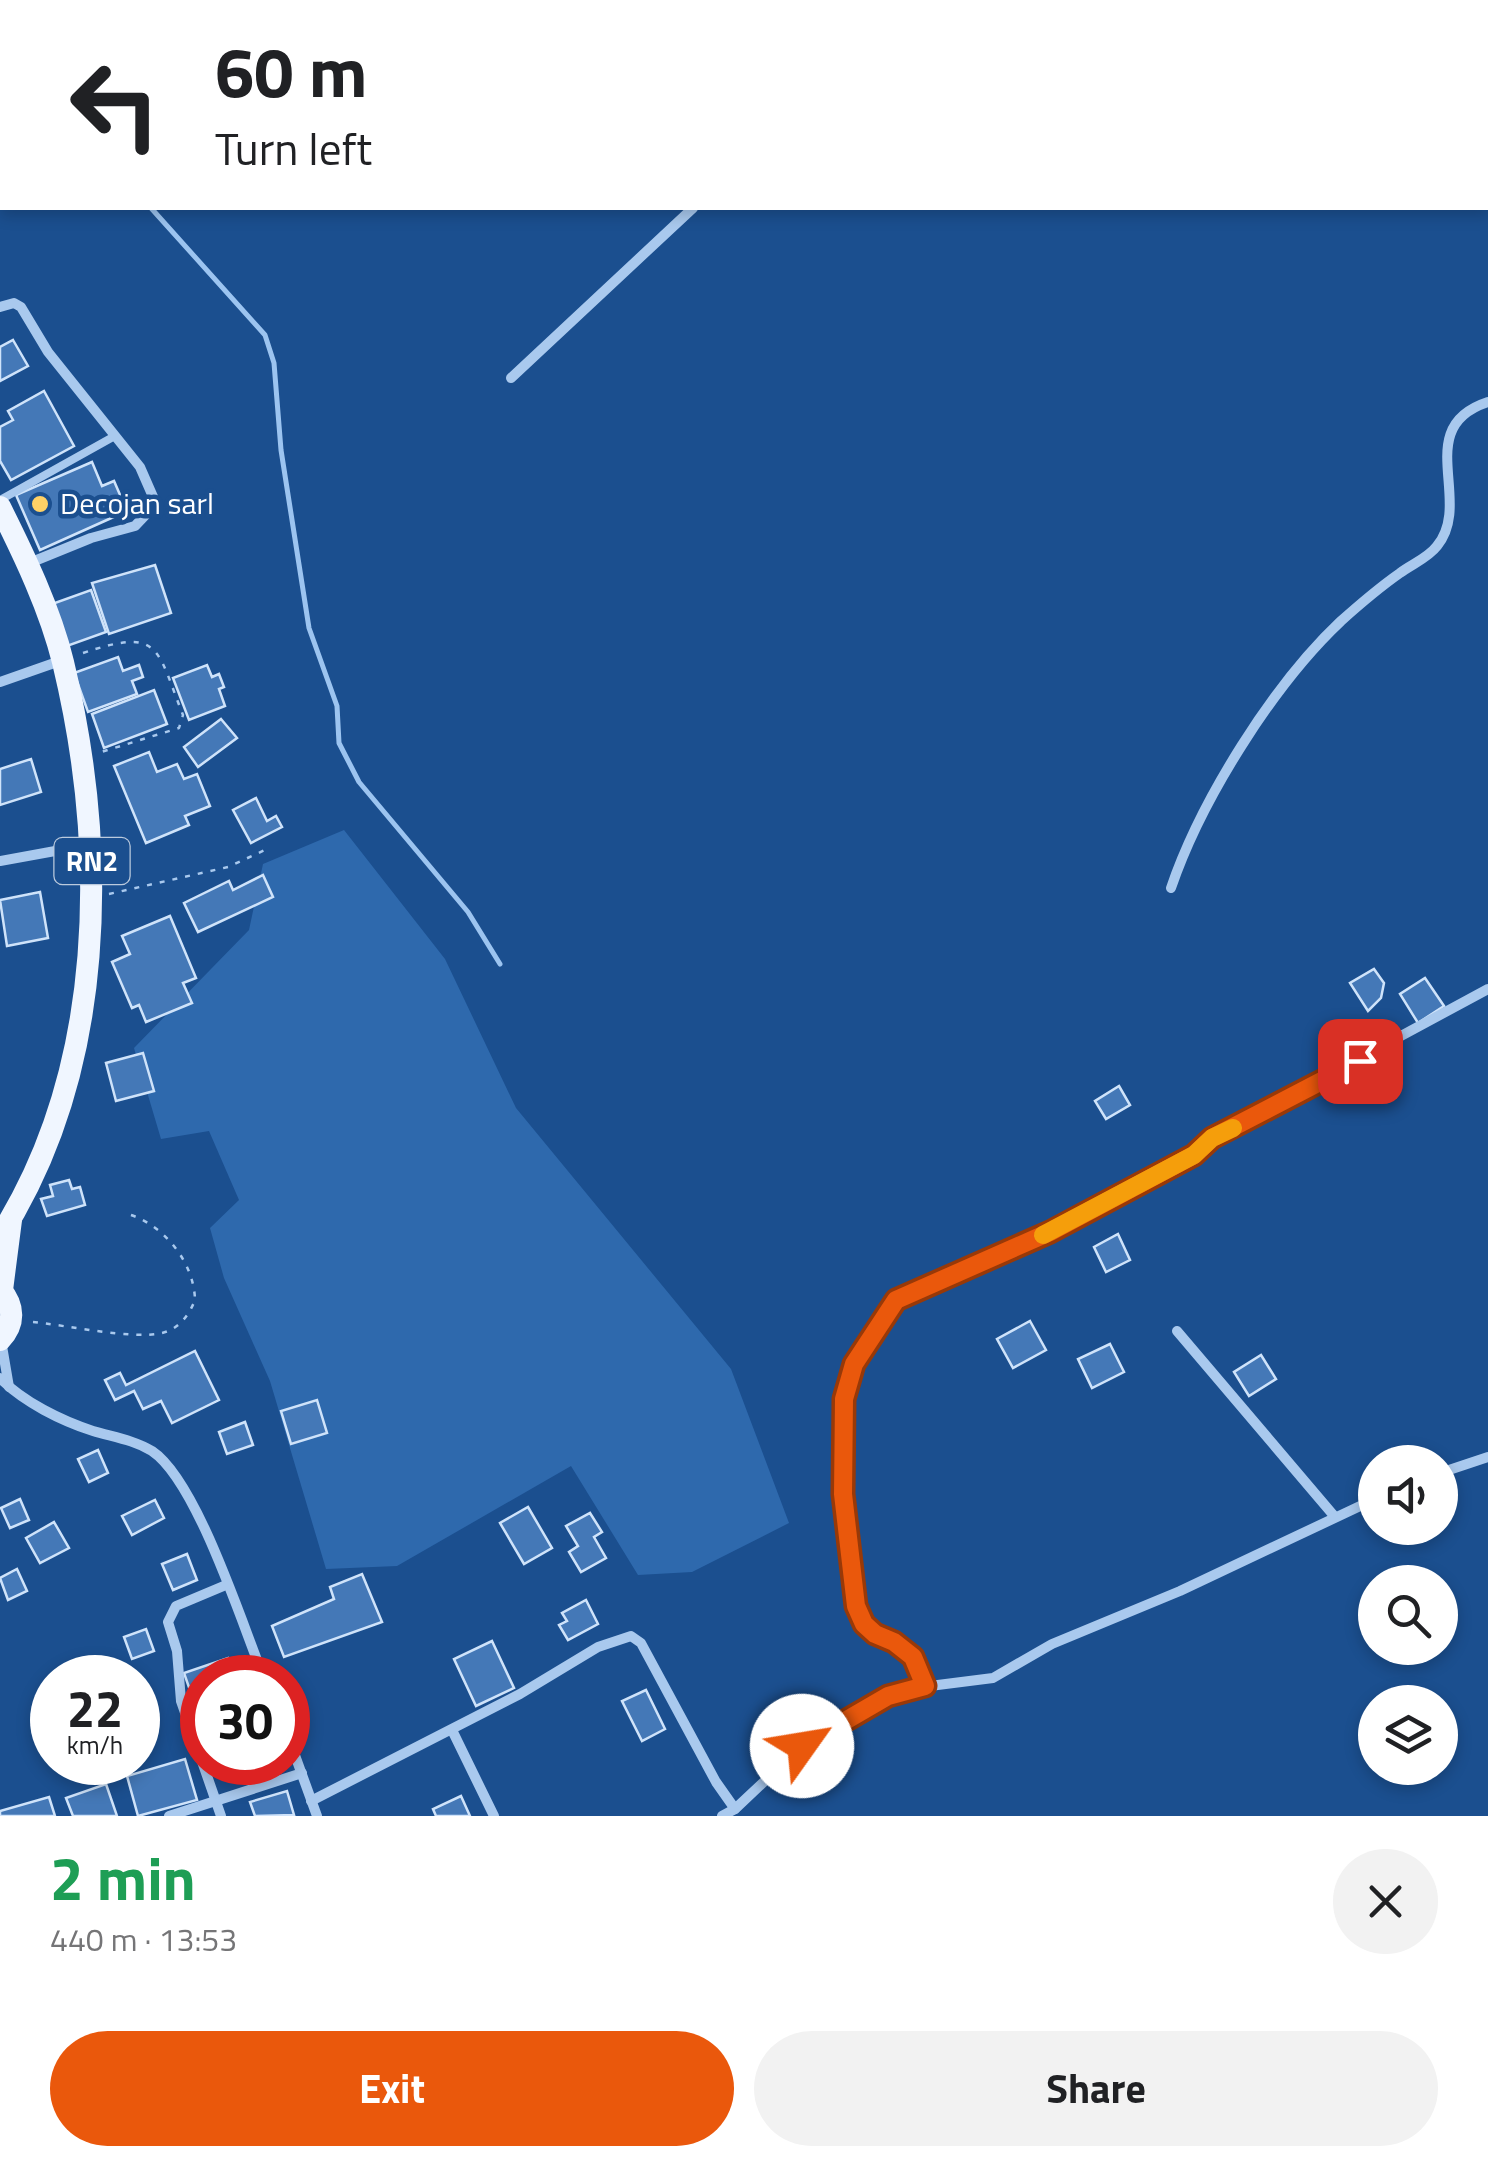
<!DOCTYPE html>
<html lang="en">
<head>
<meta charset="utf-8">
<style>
	:root { --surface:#fff; --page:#f2f2f2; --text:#202124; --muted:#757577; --accent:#ea580c }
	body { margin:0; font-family:"Titillium Web",sans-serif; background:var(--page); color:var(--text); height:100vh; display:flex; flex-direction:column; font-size:38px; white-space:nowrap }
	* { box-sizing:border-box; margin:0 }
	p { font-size:32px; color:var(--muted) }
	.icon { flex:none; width:55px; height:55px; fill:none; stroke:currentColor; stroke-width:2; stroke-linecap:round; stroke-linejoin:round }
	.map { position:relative; height:1816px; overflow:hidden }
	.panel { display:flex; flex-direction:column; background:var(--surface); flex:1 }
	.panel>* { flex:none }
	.hud { position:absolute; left:0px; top:0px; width:1490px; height:210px; box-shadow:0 5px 15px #0003; background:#fff; color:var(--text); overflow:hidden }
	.tools { position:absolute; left:1358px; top:1445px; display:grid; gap:20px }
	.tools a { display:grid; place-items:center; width:100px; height:100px; border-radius:50%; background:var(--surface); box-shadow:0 5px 15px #0003; font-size:50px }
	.speed { position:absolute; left:30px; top:1655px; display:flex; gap:20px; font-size:50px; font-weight:700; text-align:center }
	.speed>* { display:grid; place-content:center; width:130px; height:130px; border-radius:50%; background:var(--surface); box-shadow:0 5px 15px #0003; line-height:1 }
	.speed small { font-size:25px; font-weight:400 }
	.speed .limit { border:15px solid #d22; background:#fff; color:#111 }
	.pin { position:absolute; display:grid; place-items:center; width:85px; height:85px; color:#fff; margin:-42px; border-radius:20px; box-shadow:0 5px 15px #0006 }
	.me { position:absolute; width:110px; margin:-55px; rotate:58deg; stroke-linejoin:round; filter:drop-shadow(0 0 8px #0008) }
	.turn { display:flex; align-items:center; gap:35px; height:210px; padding:0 50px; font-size:45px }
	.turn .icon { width:130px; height:130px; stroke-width:2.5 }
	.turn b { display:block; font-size:70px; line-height:85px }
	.round { display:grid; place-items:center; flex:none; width:105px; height:105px; border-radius:52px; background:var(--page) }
	.summary { display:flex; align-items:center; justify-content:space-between; height:170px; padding:0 50px }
	h1 { font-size:60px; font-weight:700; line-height:75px; color:#1e9e55 }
	.primary-button { display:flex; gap:20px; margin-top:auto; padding:20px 50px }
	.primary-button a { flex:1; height:115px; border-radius:60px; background:var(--accent); color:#fff; font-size:40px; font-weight:700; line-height:115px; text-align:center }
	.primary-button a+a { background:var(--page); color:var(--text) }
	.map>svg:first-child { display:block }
	.green { fill:#2e69ad }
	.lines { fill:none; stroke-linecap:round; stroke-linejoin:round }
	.stream { stroke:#9cc4f0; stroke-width:5 }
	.building { fill:#4478b7; stroke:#cfe3fa; stroke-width:2.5 }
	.path { stroke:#a9c9ee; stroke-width:2.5; stroke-dasharray:5 8; stroke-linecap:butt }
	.lane { stroke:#a9c9ee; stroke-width:8 }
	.street { stroke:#a9c9ee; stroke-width:10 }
	.secondary { stroke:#d6e6fa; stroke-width:20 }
	.primary { stroke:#f0f6ff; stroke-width:22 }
	.route-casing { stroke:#983908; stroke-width:25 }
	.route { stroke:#ea580c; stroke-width:18 }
	.slow { stroke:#f59e0b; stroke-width:18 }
	.poi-dot { fill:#ffd166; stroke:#1b4f8f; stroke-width:4 }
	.labels { text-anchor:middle; stroke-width:9; stroke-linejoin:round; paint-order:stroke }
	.shield { fill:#1b4f8f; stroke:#bbcadd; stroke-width:2.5 }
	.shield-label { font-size:28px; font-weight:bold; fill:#fff }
	.poi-label { font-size:30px; fill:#fff; stroke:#1b4f8f; text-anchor:start }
</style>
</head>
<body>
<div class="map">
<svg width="1488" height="1816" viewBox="0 0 1488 1816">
	<rect width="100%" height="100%" fill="#1b4f8f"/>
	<polygon class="green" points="344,830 445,959 516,1108 731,1369 789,1523 692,1572 638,1575 571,1466 397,1566 326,1569 270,1381 224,1278 210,1228 239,1200 209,1131 161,1139 134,1048 249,930 263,864"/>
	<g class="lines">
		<g class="stream">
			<polyline points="0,23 2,27"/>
			<polyline points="151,208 265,335 274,363 281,450 309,628 337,706 339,743 359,782 468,912 500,964"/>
		</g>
	</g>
	<g class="building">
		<polygon points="13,340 28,366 0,381 0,347"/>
		<polygon points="44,391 74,446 11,480 0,461 0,427 13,420 8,411"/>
		<polygon points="92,462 102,486 114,481 127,511 40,550 16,495"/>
		<polygon points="155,565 171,613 109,634 92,583"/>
		<polygon points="91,590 106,632 67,646 52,604"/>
		<polygon points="118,657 123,671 139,665 143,677 132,681 137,694 88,712 74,673"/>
		<polygon points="207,665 212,677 219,674 224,687 219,689 225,706 189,720 173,678"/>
		<polygon points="154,690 167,724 104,748 92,714"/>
		<polygon points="221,719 237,738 198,767 184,747"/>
		<polygon points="149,752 157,772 177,764 184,779 197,774 210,806 185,816 189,825 146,843 114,766"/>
		<polygon points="31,759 41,792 0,805 0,769"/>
		<polygon points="256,798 267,821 276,816 282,827 251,843 233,810"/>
		<polygon points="263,875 273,897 198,932 184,903 229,881 233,890"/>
		<polygon points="40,892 48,938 7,946 0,900"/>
		<polygon points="170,916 196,978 183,983 192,1003 146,1022 139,1005 132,1008 112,962 130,954 122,936"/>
		<polygon points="1374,969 1384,983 1381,998 1368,1011 1350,983"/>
		<polygon points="1425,978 1444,1006 1418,1023 1400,994"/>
		<polygon points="143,1053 154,1091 116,1101 106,1063"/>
		<polygon points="1119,1086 1130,1105 1106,1119 1095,1101"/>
		<polygon points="69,1180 72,1189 80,1187 85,1205 47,1216 41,1199 53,1196 50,1185"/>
		<polygon points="1118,1234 1130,1260 1106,1272 1094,1247"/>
		<polygon points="1030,1321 1046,1350 1013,1368 997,1339"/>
		<polygon points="1110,1344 1124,1372 1092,1388 1078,1359"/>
		<polygon points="195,1351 219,1400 172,1423 161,1401 143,1409 134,1391 115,1400 105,1380 120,1373 126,1385"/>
		<polygon points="1261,1355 1276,1379 1249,1396 1234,1372"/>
		<polygon points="317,1400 327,1433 291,1444 281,1411"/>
		<polygon points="245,1422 253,1445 227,1454 219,1432"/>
		<polygon points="98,1450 108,1473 89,1482 78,1459"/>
		<polygon points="20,1499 29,1520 10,1528 1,1508"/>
		<polygon points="155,1500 164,1518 132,1535 122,1516"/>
		<polygon points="528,1507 552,1548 524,1564 500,1523"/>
		<polygon points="590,1513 602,1532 594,1537 606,1558 581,1572 569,1552 578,1546 566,1526"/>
		<polygon points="54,1522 69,1548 40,1563 26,1538"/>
		<polygon points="187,1554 197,1580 173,1590 162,1564"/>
		<polygon points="17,1569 27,1591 8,1600 0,1578"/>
		<polygon points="362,1574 382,1622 284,1657 272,1626 334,1599 330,1587"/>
		<polygon points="586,1600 598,1624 568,1640 559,1625 567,1621 562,1613"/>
		<polygon points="146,1629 154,1651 132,1659 124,1637"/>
		<polygon points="492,1641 514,1688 476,1706 454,1659"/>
		<polygon points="228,1658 235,1678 202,1678 202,1696 193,1699 184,1673"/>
		<polygon points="646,1690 665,1729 642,1741 622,1701"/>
		<polygon points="185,1759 197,1800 138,1816 127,1776"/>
		<polygon points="106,1784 117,1816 73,1816 66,1798"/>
		<polygon points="287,1791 294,1815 255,1816 250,1802"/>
		<polygon points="461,1796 470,1816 436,1816 433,1809"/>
		<polygon points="49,1797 55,1816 0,1816 0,1811"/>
	</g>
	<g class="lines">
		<g class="path">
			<path d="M83 653C161 627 156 647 183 715L179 728 98 753"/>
			<polyline points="109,894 228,867 265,850"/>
			<path d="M33 1322C65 1325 134 1340 162 1333 179 1329 189 1315 195 1300 194 1262 164 1225 128 1214"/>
		</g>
		<polyline class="lane" points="0,500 113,437"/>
		<g class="street">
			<polyline points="868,2 869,0"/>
			<polyline points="1464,2 1468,0"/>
			<polyline points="0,307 14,303 21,307 48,352 140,467 154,499 153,507 135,526 91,538 27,564"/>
			<polyline points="511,378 693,208"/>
			<polyline points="0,682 60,661"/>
			<polyline points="0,861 88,845"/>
			<path d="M1171 888C1201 800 1273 685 1341 621 1360 604 1380 587 1400 573 1412 564 1428 558 1437 546 1474 501 1411 427 1488 402"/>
			<polyline points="1177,1331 1335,1517"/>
			<polyline points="1,1340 9,1387"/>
			<path d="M0 1378C23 1402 62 1421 93 1431 113 1437 134 1440 152 1451 197 1481 242 1624 264 1678"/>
			<polyline points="1440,1473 1488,1457"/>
			<polyline points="925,1686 913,1657 894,1642 875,1634 864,1624 856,1606 843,1494 845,1399 850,1372 896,1300 1051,1232 1195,1155 1212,1138 1488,989"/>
			<polyline points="452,1730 494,1816"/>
			<polyline points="288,1736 317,1816"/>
			<polyline points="311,1801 520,1694 598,1647 631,1636 641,1643 716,1782 735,1809"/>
			<polyline points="169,1816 302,1773"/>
			<polyline points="221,1816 181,1701 177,1651 168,1622 176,1606 226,1585"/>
			<polyline points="722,1816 735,1809 802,1746 888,1696 914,1688 993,1678 1052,1644 1180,1591 1375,1499"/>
		</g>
		<g class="secondary">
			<polyline points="698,0 705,2"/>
			<polyline points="1204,0 1208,2"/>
			<polyline points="811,2 836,0"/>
		</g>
		<g class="primary">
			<path d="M0 507C24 555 50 609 63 662 108 849 107 1068 0 1236"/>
			<path d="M0 1289C15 1306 15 1324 0 1340"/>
			<polyline points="2,1290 11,1220"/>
		</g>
	</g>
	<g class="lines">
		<defs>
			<polyline id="route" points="802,1746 888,1696 925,1686 913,1657 894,1642 875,1634 864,1624 856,1606 843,1494 844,1399 854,1364 896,1300 1050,1232 1194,1155 1212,1138 1360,1061"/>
		</defs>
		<use href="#route" class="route-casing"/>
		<use href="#route" class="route"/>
		<polyline class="slow" points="1043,1235 1194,1155 1212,1138 1233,1128"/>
	</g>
	<circle class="poi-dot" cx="40" cy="504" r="10"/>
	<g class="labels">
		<rect class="shield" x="54.5" y="838" width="75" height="46" rx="8"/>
		<g class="shield-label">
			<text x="92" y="871">RN2</text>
		</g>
		<g class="poi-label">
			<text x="60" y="514">Decojan sarl</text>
		</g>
	</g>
</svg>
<div class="tools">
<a><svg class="icon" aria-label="sound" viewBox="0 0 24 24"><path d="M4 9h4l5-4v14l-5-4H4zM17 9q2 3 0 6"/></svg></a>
<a><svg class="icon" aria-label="search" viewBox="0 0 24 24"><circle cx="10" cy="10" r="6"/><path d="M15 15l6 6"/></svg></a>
<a><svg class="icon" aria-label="layers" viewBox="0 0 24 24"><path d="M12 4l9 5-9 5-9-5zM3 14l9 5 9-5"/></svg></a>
</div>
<div class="speed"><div>22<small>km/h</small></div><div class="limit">30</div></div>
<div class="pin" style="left:1360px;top:1061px;background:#d93025"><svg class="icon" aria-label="arrive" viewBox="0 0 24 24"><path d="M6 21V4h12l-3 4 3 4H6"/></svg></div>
<svg class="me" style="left:802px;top:1746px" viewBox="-20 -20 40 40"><circle r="19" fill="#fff"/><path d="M0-13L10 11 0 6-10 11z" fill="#ea580c"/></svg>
<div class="hud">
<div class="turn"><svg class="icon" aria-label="left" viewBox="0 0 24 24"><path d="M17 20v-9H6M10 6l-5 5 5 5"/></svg><div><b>60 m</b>Turn left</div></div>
</div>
</div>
<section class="panel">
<div class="summary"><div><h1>2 min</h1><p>440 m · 13:53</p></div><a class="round"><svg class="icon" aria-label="close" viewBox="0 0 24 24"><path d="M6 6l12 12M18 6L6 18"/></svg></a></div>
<div class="primary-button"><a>Exit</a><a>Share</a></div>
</section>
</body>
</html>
